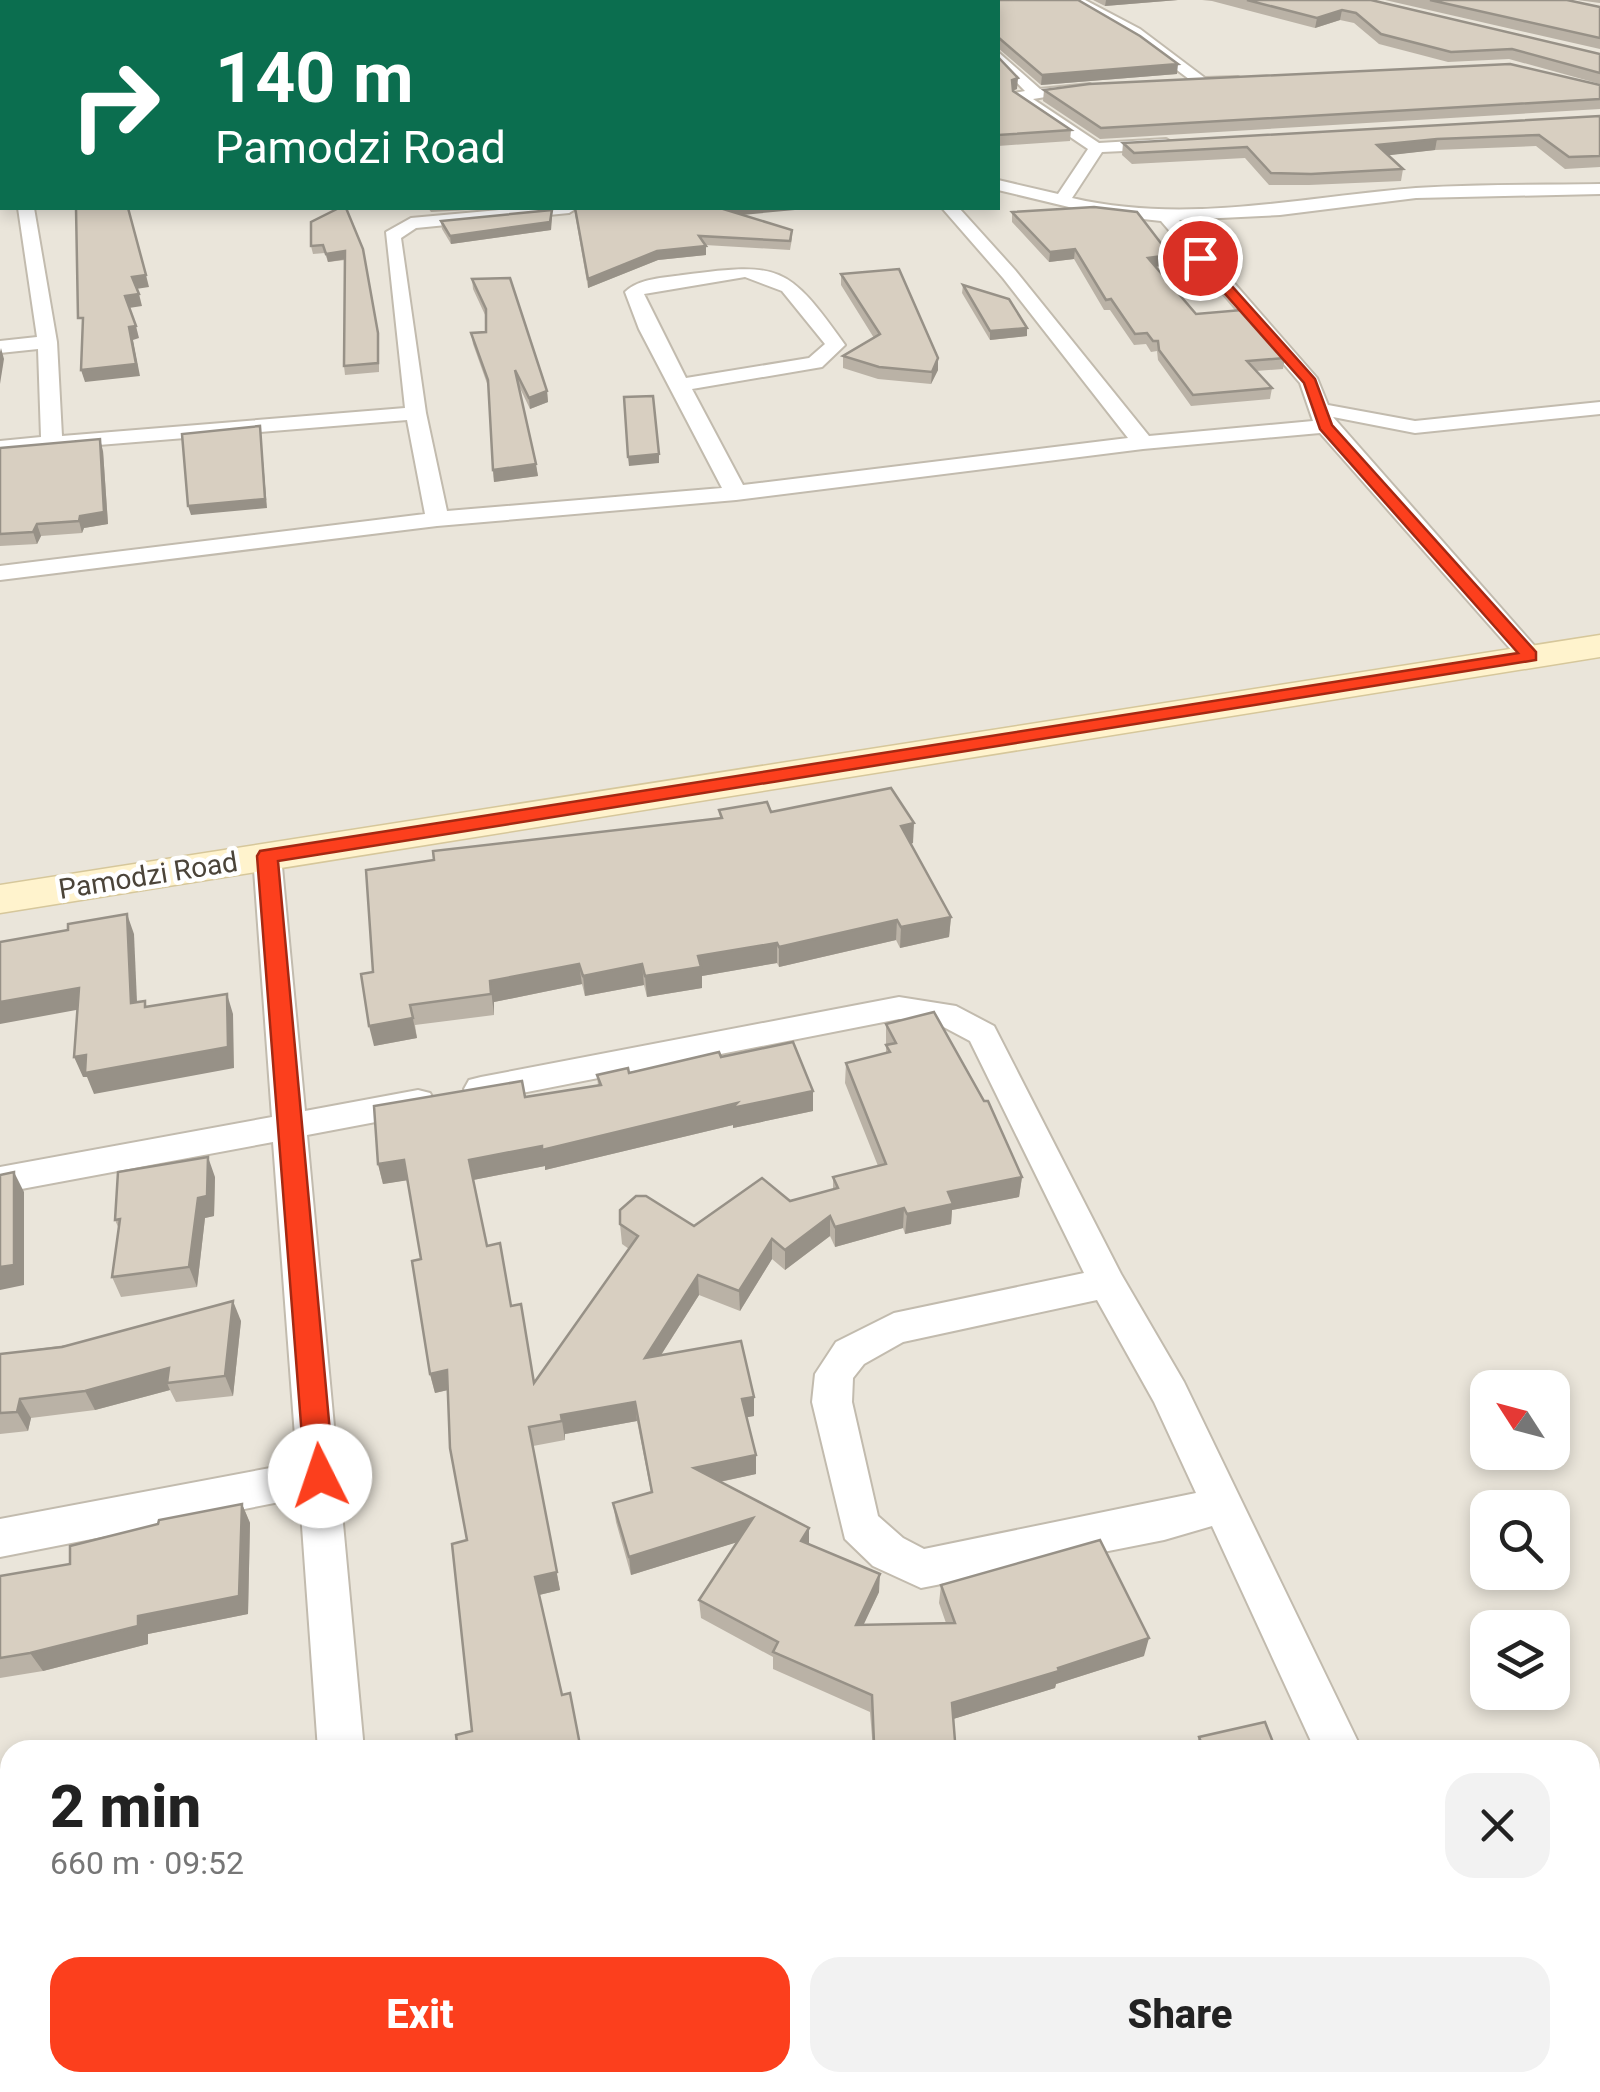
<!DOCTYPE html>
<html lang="en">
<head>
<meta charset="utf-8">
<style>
	:root { --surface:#fff; --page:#f2f2f2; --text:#222; --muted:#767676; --accent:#fc3f1d }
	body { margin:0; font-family:Roboto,sans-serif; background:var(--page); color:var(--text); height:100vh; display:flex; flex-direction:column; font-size:38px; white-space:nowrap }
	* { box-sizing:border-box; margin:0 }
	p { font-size:32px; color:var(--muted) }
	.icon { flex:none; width:55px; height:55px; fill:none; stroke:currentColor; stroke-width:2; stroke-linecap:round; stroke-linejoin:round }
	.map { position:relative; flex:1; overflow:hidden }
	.side { position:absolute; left:0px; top:1740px; width:1600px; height:352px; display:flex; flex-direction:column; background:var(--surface); border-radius:30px 30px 0 0; box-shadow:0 5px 15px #0003 }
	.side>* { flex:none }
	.top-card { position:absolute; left:0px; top:0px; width:1000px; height:210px; box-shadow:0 5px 15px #0003; background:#0b6e4f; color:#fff; overflow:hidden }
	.needle { width:65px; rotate:306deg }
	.controls { position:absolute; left:1470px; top:1370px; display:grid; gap:20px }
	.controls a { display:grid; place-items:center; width:100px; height:100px; border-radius:20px; background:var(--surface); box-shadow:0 5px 15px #0003; font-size:50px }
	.pin { position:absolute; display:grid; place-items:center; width:85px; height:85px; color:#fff; margin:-42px; border:5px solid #fff; border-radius:50%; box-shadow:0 2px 10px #0007 }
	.me { position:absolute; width:110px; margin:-55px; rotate:356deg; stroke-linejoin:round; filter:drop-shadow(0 0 8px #0008) }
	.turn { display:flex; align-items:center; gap:35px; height:210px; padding:0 50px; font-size:45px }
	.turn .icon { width:130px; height:130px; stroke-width:2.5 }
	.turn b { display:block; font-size:70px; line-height:85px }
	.round { display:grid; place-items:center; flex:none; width:105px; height:105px; border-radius:30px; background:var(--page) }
	.summary { display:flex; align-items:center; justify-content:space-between; height:170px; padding:0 50px }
	h1 { font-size:60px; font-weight:800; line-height:75px }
	.action { display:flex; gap:20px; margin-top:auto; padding:20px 50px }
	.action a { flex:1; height:115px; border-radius:30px; background:var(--accent); color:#fff; font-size:40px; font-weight:800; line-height:115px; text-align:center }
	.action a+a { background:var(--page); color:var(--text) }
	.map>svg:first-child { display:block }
	.residential { fill:#eae5da; fill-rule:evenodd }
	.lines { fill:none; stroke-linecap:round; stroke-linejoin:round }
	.street-casing { stroke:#c2bbae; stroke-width:4 }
	.secondary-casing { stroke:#d6c79b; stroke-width:3 }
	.street { fill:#fff; fill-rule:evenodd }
	.secondary { fill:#fff3cd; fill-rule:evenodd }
	.wall { fill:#bab2a6 }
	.shaded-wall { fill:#979187 }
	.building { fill:#d8cfc1; stroke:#979187; stroke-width:2.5 }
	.route { fill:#fc3f1d; stroke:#a42913; stroke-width:2.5 }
	.labels { text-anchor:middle; stroke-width:9; stroke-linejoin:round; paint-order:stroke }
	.street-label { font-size:28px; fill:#4b4439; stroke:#fff }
</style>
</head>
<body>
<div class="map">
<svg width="1600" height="2092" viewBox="0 0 1600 2092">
	<rect width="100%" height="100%" fill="#f6f3ec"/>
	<path class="residential" d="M0 0H1600V2092H0ZM2 2H998V208H2ZM1488 1388H1552V1452H1488ZM1488 1508H1552V1572H1488ZM1488 1628H1552V1692H1488ZM10 1750H1590V2082H10Z"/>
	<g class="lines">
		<defs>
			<g id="street">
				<polygon points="742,0 756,0 758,2 744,2"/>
				<polygon points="1068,0 1085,0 1140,29 1205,78 1238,77 1245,81 1238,85 1197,85 1130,35"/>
				<path d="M998 52 1040 89 1090 84V90L1033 99 1099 143 1166 139 1174 144 1166 149 1102 152 1072 198C1187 225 1301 197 1416 188 1477 184 1539 185 1600 184V194L1416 198 1280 215 1179 220 1317 378 1328 405 1415 421 1600 402V414L1415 433 1333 417 1539 651 1543 656 1539 661H1521L1320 433 1143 449 736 500 437 526 0 580V566L425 514 407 420 0 453V441L41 437 38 349 0 353V341L37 337 18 208H34L57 342 62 436 405 408 386 232 411 218 521 208H577L569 213 416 228 401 238 426 413 447 511 722 488 639 329 625 292C640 278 663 278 683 275 780 262 788 265 845 345L822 367 692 389 743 485 1128 438 1003 278 942 208H959L1015 270 1149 436 1313 421 1300 383 1161 221 1098 214 998 190V180L1058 194 1088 149 1014 99V93L1025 91 998 63ZM745 277 782 291 825 344 809 358 686 378 644 294Z"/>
				<polygon points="0,115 2,116 2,132 0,131"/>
				<polygon points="267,847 277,850 281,856 305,1111 418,1090 430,1093 435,1102 430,1111 418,1114 307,1135 364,1750 318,1750 300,1498 0,1557 0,1519 297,1463 273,1142 0,1193 0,1167 272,1117 253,856 257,850"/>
				<path d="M899 997 956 1006 994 1026 1121 1274 1184 1382 1362 1750H1315L1212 1526 1164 1540 921 1588 873 1566 845 1539 812 1402 815 1374 836 1342 894 1313 1084 1273 970 1041 938 1024 899 1019 481 1101 469 1098 464 1089 469 1080 481 1077ZM1097 1300 1154 1402 1196 1493 924 1549 903 1538 878 1516 852 1402 853 1378 864 1364 903 1342Z"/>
				<polygon points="1600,1906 1600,1954 1590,1958 1590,1908"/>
				<polygon points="10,1907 10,1955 0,1959 0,1909"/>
				<polygon points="340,2082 392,2082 393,2092 341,2092"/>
				<polygon points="1093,2082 1168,2082 1164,2092 1089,2092"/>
			</g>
			<polygon id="secondary" points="1600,635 1600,657 0,913 0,885"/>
		</defs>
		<use href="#street" class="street-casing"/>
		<use href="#secondary" class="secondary-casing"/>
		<use href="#street" class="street"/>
		<use href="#secondary" class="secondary"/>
	</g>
	<g class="wall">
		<polygon points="257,0 465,0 427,2 269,2"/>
		<polygon points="831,0 1078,0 1177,74 1041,85 998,48 998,2 833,2"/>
		<polygon points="1093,0 1178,0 1105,6"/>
		<polygon points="1202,0 1371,0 1600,54 1600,84 1509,59 1448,62 1379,44 1354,23 1340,20 1315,28 1212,1"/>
		<polygon points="1385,0 1567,0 1600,7 1600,49"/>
		<polygon points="1577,0 1600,0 1600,3"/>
		<polygon points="998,57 1017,89 1013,91 1071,130 1070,141 998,146"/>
		<polygon points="1600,85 1600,109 1100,139 1043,101 1044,90"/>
		<polygon points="1600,116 1600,167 1565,169 1536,146 1435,150 1388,155 1403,169 1401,181 1309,185 1269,185 1245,158 1132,164 1122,155 1123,143"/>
		<polygon points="339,208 379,341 379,372 345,375 344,366 345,260 328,262 325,253 313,254 311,246"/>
		<polygon points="428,208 505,208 431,212"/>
		<polygon points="574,208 741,215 792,230 792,239 790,250 705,245 706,255 658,260 588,288"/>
		<polygon points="1012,212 1169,265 1155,267 1196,314 1285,358 1283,369 1256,371 1272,388 1270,399 1191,406 1158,360 1157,351 1151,352 1146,344 1134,345 1110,310 1104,310 1074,259 1049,262 1012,222"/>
		<polygon points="552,218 551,230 451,244 442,229 441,221"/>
		<polygon points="841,274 938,370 931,384 878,379 843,368 843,356 874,338 841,285"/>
		<polygon points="472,279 547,391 548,402 530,409 519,386 538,476 494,482 489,389 473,344 471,333 486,332 486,317 473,289"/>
		<polygon points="963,285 1027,328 1027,336 990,340 962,293"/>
		<polygon points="0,448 103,451 108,524 84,528 82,533 41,536 37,544 0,546"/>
		<polygon points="719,810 771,812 913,843 911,844 951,917 949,937 900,948 896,940 779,967 777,963 702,976 702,988 647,997 644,985 585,996 582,984 494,1002 494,1015 415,1025 417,1038 374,1046 373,972 720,818"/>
		<polygon points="886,1024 1022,1177 1019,1197 952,1210 951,1224 905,1234 903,1228 835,1247 830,1236 785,1270 772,1259 740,1311 699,1295 661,1355 754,1397 754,1416 746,1417 756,1474 720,1482 809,1528 809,1544 879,1592 863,1625 946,1623 939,1603 941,1585 1144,1656 1056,1684 1055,1688 953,1719 955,1741 954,1750 873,1750 870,1712 773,1669 773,1657 701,1618 699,1600 737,1542 631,1575 616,1522 613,1503 651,1492 637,1421 565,1434 565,1440 533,1446 560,1590 539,1595 472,1731 467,1540 448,1390 435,1393 430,1374 421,1259 407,1180 383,1184 378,1164 525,1097 598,1086 597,1075 629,1073 721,1057 813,1091 813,1111 733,1128 733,1125 545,1170 545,1166 473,1180 487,1246 511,1306 534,1383 629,1249 622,1244 620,1224 694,1226 833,1189 833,1177 878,1166 845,1083 846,1063 886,1053"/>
		<polygon points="215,1177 214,1216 205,1218 197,1287 121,1297 112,1277 119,1229 115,1220"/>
		<polygon points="241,1321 233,1396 176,1402 170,1390 95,1410 31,1418 28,1431 0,1434 0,1354"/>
		<polygon points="242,1504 250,1523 248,1614 148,1634 148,1644 43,1671 0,1678 0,1576 70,1564"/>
		<polygon points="1199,1737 1276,1750 1194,1750"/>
		<polygon points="1600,2004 1600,2049 1590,2027 1590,2014"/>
		<polygon points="479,2082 579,2082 579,2090 557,2092 481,2092"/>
	</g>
	<g class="shaded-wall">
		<polygon points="167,0 181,0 181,2 162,2"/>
		<polygon points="355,0 465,0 427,2 317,2"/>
		<polygon points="1106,0 1178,0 1105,6"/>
		<polygon points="1342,10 1340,20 1315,28 1317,18"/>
		<polygon points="1178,64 1177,74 1041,85 1042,75"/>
		<polygon points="1018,78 1017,89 1011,91 1012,80"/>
		<polygon points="1437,139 1435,150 1374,157 1377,145"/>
		<polygon points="720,208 817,208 720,217"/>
		<polygon points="552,210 551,230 451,244 450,236"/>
		<polygon points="706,246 706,255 658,260 588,288 588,279 657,251"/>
		<polygon points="1075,249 1074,259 1049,262 1050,252"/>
		<polygon points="345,251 347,259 328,262 326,254"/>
		<polygon points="1170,255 1169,265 1146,268 1148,258"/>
		<polygon points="146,275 149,287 136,289 132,277"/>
		<polygon points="139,294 142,306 129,308 125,296"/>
		<polygon points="136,326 139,338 133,340 140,376 85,382 81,370 129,327"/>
		<polygon points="1027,328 1027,336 990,340 990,331"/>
		<polygon points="1,348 4,359 0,384 0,352"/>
		<polygon points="938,358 938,370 931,384 932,372"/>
		<polygon points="547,391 548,402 530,409 529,398"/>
		<polygon points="260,426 267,508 191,515 188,506"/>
		<polygon points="100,439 103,451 108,524 84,528 82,533 79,521"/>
		<polygon points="659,454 659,463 629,466 628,457"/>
		<polygon points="536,464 538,476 494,482 493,470"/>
		<polygon points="37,524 41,536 37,544 33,532"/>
		<polygon points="914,823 913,843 900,846 901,826"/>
		<polygon points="127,914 134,934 138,1024 131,1003"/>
		<polygon points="951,917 949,937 900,948 901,927"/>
		<polygon points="897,920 896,940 779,967 779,947"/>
		<polygon points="777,943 777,963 702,976 702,988 647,997 645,976 698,956"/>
		<polygon points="579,964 582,984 494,1002 494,1015 490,981"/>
		<polygon points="642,964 644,985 585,996 583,976"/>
		<polygon points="79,988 87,1008 0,1024 0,1002"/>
		<polygon points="227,994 233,1014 234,1068 94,1094 87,1077 83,1077 74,1057"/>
		<polygon points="410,1005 417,1038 374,1046 369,1026"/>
		<polygon points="813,1091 813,1111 733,1128 733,1125 545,1170 545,1166 473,1180 469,1160 737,1103"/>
		<polygon points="208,1157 215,1177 214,1216 205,1218 197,1287 189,1267 198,1198"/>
		<polygon points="404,1160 409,1180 383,1184 378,1164"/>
		<polygon points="14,1172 24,1192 24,1285 0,1290 0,1267"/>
		<polygon points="1022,1177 1019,1197 952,1210 951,1224 905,1234 907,1214 948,1192"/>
		<polygon points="904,1208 903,1228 835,1247 835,1227"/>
		<polygon points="830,1216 830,1236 785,1270 785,1250"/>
		<polygon points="772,1239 772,1259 740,1311 739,1291"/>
		<polygon points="698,1275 699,1295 647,1377 645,1358"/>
		<polygon points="233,1301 241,1321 233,1396 225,1376"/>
		<polygon points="169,1368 167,1383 170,1390 95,1410 85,1391"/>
		<polygon points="447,1370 452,1389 435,1393 430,1374"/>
		<polygon points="754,1397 754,1416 743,1418 742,1399"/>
		<polygon points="20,1399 31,1418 28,1431 17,1412"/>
		<polygon points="635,1402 637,1421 565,1434 565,1440 561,1415"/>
		<polygon points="529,1427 560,1590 539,1595 535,1577"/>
		<polygon points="756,1455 756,1474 695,1487 694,1468"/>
		<polygon points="242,1504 250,1523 248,1614 148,1634 148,1644 43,1671 30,1653 138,1616"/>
		<polygon points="753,1518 754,1537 631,1575 629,1557"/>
		<polygon points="809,1528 809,1547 801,1541"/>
		<polygon points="880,1574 879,1592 855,1643 856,1625"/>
		<polygon points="1149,1638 1144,1656 1056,1684 1055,1688 950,1720 952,1703"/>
	</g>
	<g class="building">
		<polygon points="0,0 167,0 162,2 2,2 2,71 0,72 2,46 0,46 0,25 2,25 2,12 0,12"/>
		<polygon points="290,0 355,0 317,2 303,2"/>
		<polygon points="611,0 742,0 744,2 614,2"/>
		<polygon points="838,0 1078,0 1140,36 1178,64 1042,75 999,38 998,39 998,2 839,2"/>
		<polygon points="1247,0 1371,0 1600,54 1600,73 1512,49 1451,52 1381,34 1356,13 1342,10 1317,18"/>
		<polygon points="1430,0 1567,0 1600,7 1600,38"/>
		<polygon points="998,57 1018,78 1012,80 1013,91 1071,130 998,135"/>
		<polygon points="1510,64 1600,85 1600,99 1101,128 1044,90 1089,84"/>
		<polygon points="1600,116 1600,156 1569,157 1539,135 1437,139 1377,145 1403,169 1311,174 1271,173 1247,147 1134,153 1123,143"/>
		<polygon points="1094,207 1137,212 1170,255 1148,258 1196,314 1242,310 1285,358 1247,361 1272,388 1193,395 1159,350 1158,341 1153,341 1147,333 1135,334 1111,299 1106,300 1075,249 1050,252 1012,212"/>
		<polygon points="76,208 128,208 146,275 132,277 139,294 125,296 136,326 129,327 136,364 81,370 83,318 78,318"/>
		<polygon points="339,208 346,208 363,249 378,333 378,363 344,366 345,251 326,254 323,245 311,246 311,222"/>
		<polygon points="575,208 726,208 720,208 792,230 790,241 699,236 706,246 657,251 588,279"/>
		<polygon points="552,210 550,222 450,236 441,221"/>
		<polygon points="899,269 938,358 932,372 879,367 843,356 880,334 841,274"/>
		<polygon points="510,278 547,391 529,398 515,370 536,464 493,470 488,380 471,333 486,332 486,309 472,279"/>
		<polygon points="963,285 1009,299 1027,328 990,331"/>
		<polygon points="653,396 659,454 628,457 624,397"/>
		<polygon points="260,426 265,499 188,506 182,434"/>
		<polygon points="100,439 104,512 80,516 79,521 37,524 33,532 0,534 0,448"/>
		<polygon points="891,788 914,823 901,826 951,917 901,927 897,920 779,947 777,943 698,956 701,967 645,976 642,964 583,976 579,964 490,981 491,994 410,1005 413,1018 369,1026 361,974 373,972 366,870 434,860 433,851 722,818 719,810 767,802 771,812"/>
		<polygon points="127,914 131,1003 145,1001 145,1007 227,994 228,1047 85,1073 86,1055 74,1057 79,988 0,1002 0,942 68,930 68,924"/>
		<polygon points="934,1012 984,1101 988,1101 1022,1177 948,1192 953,1204 907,1214 904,1208 835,1227 830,1216 785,1250 772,1239 739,1291 698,1275 645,1358 741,1341 754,1397 742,1399 756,1455 694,1468 809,1528 801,1541 880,1574 856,1625 955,1623 941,1585 1100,1540 1149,1638 1058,1668 1059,1671 952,1703 955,1741 874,1743 872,1695 773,1652 778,1642 699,1600 753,1518 629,1557 613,1503 652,1492 635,1402 561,1415 562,1421 529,1427 557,1572 535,1577 562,1695 570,1693 581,1750 458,1750 456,1735 472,1731 452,1544 467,1540 450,1448 447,1370 430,1374 412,1261 421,1259 404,1160 378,1164 374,1106 522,1081 525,1097 601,1085 597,1075 628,1068 629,1073 719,1052 721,1057 793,1042 813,1091 732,1108 737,1103 542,1150 542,1146 469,1160 487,1246 500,1243 511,1306 521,1304 534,1383 638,1236 620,1224 620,1210 636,1196 646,1196 694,1226 762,1178 790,1201 838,1188 833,1177 886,1164 846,1063 890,1052 886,1045 896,1043 886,1024"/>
		<polygon points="208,1157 207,1196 198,1198 189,1267 112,1277 120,1219 115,1220 118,1172"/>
		<polygon points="14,1172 14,1265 0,1267 0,1175"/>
		<polygon points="233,1301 225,1376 167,1383 169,1368 85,1391 20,1399 17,1412 0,1413 0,1354 62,1347"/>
		<polygon points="242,1504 239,1596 138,1616 138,1626 30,1653 0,1658 0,1576 70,1564 70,1546 158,1524 159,1520"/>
		<polygon points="1265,1722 1276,1750 1204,1750 1199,1737"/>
		<polygon points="1600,2064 1600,2092 1515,2092 1543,2082 1590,2082 1590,2067"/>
		<polygon points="479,2082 518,2082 479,2087"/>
		<polygon points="1468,2086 1472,2092 1455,2092"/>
	</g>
	<polygon class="route" points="1196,255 1204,255 1315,379 1332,425 1536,652 1536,660 278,861 334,1476 330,1485 320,1489 309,1485 305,1476 257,856 260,851 1518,653 1320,429 1304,383 1196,261"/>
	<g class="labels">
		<g class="street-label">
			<text transform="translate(148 875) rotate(-9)" y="10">Pamodzi Road</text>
		</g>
	</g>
</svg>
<div class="controls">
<a><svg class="needle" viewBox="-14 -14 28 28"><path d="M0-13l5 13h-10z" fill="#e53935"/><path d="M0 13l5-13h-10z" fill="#767676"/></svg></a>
<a><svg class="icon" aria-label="search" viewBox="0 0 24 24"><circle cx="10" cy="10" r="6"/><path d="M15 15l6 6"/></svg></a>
<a><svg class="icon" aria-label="layers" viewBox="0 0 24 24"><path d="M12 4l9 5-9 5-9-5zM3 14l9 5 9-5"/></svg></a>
</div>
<div class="pin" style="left:1200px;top:258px;background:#d93025"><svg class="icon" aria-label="arrive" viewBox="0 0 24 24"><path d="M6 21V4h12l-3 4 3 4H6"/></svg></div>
<svg class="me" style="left:320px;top:1476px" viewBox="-20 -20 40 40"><circle r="19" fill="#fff"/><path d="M0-13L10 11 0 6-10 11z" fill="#fc3f1d"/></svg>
<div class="top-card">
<div class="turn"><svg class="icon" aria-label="right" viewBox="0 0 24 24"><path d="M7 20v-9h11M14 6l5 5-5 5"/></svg><div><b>140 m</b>Pamodzi Road</div></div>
</div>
<section class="side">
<div class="summary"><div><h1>2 min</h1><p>660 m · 09:52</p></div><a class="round"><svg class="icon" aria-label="close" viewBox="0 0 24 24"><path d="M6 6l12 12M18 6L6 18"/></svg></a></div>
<div class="action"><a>Exit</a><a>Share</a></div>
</section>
</div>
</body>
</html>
